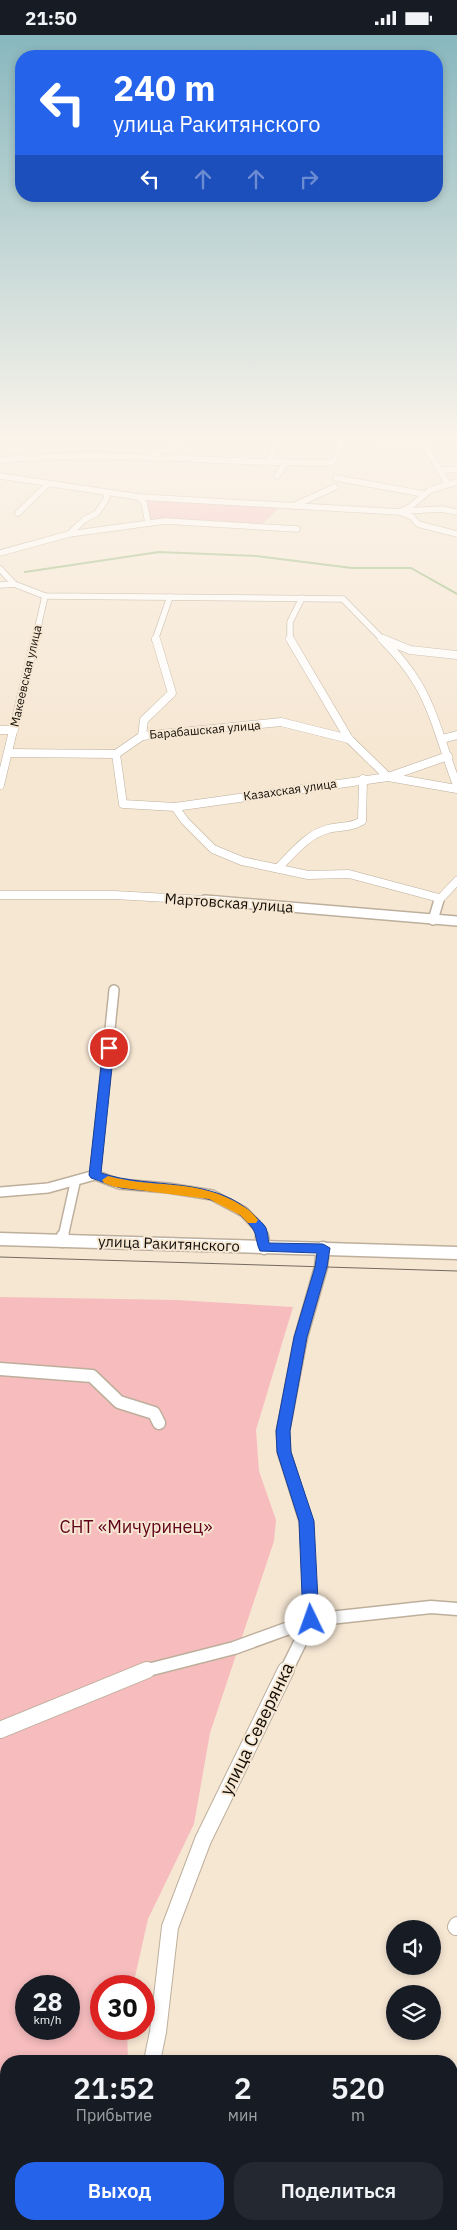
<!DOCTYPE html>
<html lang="ru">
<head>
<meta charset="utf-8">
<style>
	:root { --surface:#171b24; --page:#242831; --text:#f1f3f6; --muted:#9ea1a6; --accent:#2563eb }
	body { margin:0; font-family:"IBM Plex Sans",sans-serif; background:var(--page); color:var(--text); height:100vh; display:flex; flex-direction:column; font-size:19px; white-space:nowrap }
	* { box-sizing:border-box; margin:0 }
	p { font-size:16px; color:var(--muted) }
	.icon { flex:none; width:28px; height:28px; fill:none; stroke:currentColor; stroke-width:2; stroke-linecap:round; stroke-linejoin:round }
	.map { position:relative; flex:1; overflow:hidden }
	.sheet { position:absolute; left:0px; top:2020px; width:458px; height:175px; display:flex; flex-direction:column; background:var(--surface); border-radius:20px 20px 0 0; box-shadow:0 2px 8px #0003 }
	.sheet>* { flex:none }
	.guide { position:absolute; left:15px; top:15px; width:428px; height:152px; border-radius:20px; box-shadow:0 2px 8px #0003; background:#2563eb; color:#fff; overflow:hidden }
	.controls { position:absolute; left:386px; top:1885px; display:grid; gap:10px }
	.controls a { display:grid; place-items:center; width:55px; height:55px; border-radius:50%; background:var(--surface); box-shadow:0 2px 8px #0003; font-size:25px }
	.speed { position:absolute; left:15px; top:1940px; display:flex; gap:10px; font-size:25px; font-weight:700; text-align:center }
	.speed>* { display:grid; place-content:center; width:65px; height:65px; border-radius:50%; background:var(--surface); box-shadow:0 2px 8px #0003; line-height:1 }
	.speed small { font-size:12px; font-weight:400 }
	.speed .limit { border:8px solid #d22; background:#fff; color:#111 }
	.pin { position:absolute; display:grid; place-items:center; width:42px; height:42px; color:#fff; margin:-21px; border:2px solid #fff; border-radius:50%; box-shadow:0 1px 5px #0007 }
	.me { position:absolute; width:55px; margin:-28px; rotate:357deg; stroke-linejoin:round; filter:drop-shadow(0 0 4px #0008) }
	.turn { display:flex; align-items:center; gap:18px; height:105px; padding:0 15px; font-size:22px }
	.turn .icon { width:65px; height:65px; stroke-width:2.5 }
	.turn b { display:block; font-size:35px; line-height:42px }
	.lanes { display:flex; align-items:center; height:48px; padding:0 15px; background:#0003; justify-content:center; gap:25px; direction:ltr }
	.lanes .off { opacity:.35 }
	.eta { display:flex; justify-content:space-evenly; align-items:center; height:85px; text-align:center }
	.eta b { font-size:30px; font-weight:600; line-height:35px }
	.cta { display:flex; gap:10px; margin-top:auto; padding:10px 15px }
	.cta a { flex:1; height:58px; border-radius:20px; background:var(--accent); color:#fff; font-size:20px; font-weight:600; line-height:58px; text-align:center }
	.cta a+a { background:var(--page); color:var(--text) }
	.status { display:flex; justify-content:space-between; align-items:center; height:35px; padding:0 25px; background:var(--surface); direction:ltr }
	.status svg { height:14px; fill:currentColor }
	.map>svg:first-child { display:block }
	.green { fill:#f6bcbe; fill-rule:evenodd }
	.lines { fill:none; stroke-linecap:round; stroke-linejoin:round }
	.stream { stroke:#98bb7f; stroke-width:2 }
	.minor-far4-casing { stroke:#bdaf9c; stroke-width:7 }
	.minor-far3-casing { stroke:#bdaf9c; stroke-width:9 }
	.minor-far2-casing { stroke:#bdaf9c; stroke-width:12 }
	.minor-far1-casing { stroke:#bdaf9c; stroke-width:15 }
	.minor-casing { stroke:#bdaf9c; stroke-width:18 }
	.secondary-casing { stroke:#bdaf9c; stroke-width:3 }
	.minor-far4 { stroke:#fff; stroke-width:5.5 }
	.minor-far3 { stroke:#fff; stroke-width:8 }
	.minor-far2 { stroke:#fff; stroke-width:9 }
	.minor-far1 { stroke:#fff; stroke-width:12 }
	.minor { stroke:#fff; stroke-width:16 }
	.secondary { fill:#fff; fill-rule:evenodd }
	.tram { stroke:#736a5e; stroke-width:1 }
	.route { fill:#2563eb; stroke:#184099 }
	.slow { fill:#f59e0b }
	.labels { text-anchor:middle; stroke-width:4; stroke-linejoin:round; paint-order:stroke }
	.far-street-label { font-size:12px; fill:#110c06; stroke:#f6e7d3 }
	.street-label { font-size:15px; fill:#110c06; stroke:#f6e7d3 }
	.near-park-label { font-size:18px; fill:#60031a; stroke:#f6e7d3 }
	.near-street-label { font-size:18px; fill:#110c06; stroke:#f6e7d3 }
</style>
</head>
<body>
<div class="status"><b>21:50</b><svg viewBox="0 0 49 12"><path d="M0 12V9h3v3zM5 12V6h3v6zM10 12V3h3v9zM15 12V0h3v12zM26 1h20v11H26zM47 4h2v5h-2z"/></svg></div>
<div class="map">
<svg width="457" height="2195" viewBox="0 0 457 2195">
	<rect width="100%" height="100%" fill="#f6e7d3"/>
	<g class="green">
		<polygon points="143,464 279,473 260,491 148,484"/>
		<path d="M0 1262 177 1265 293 1272 256 1395 259 1436 276 1485 274 1506 210 1698 194 1789 148 1884 133 1951H101V1994H127L128 2026H6V2189H95L94 2195H0ZM26 1951H69V1994H26Z"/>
	</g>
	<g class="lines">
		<polyline class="stream" points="25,537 159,517 256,521 352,533 411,533 457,559"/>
		<defs>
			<g id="minor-far4">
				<polyline points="266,402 275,407 270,427"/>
				<polyline points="360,402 387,408 427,412"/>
				<polyline points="420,402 445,402"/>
				<polyline points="421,403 447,448"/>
				<polyline points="153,419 206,402"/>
				<path d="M0 425C110 414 220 429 330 428L334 425 344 402"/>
				<polyline points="441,435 457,434"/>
				<polyline points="0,441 139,462 400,477 410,472 430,455 457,447"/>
				<polyline points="277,441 286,427"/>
				<polyline points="336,443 424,459"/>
				<polyline points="139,462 144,468 148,487"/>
				<polyline points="293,471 335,452"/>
				<polyline points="405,476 441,474 457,477"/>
				<polyline points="400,477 412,482 418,489 457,499"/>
				<polyline points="18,478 47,450"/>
				<polyline points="69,499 84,485 97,478 107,463 105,457"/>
				<polyline points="0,518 69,499 165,486 297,494"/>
				<polyline points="0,534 14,549"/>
				<polyline points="0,550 14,549 45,561 343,564 383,605"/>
				<polyline points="383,604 385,605"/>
				<polyline points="35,605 45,561"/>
				<polyline points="155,605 170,562"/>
				<polyline points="290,605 290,587 302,563"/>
			</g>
			<g id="minor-far3">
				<polyline points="290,604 349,704 388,742 448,721"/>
				<path d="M382 604C395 617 408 632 418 649 436 680 444 717 457 750"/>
				<polyline points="383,604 410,615 457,620"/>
				<polyline points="0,695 14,695"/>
				<polyline points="142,701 144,685 172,658 156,604"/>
				<polyline points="442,704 457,700"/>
				<polyline points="9,718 116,719"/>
				<polyline points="116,719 123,769 175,772 388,742 457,754"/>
				<polyline points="116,719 142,701 281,687 349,704"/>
				<polyline points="0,750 35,604"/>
				<polyline points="175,772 185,786 213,814 242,826 308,840 349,839 439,863"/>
				<path d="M279 832C293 818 308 799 328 794 340 791 351 793 362 786L363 744"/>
				<polyline points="0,860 114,860 223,866"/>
				<polyline points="438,866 457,846"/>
			</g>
			<g id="minor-far2">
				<polyline points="205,865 457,886"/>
				<polyline points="433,885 439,865"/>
				<polyline points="114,955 95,1140 119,1149 168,1153 212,1160 244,1177 260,1194 262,1202"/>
				<polyline points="0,1157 48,1153 95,1140"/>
				<polyline points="63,1202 75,1148"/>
			</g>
			<g id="minor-far1">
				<polyline points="262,1201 264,1213"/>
				<polyline points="62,1206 63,1201"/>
				<polyline points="0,1334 92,1341 119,1367 154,1378 159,1388"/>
				<polyline points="144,1636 234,1613 311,1585 431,1572 457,1574"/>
				<polyline points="286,1636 311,1585 306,1487 284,1417 283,1396 301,1302 321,1232 323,1213"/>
			</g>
			<g id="minor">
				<polyline points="0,1695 147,1635"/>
				<polyline points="456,1892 457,1890"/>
				<polyline points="152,2026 158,1997 170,1892 203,1805 286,1635"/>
				<polyline points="118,2195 119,2189"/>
			</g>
			<polygon id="secondary" points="0,1198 457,1212 457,1224 0,1210"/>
		</defs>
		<use href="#minor-far4" class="minor-far4-casing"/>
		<use href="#minor-far3" class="minor-far3-casing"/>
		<use href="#minor-far2" class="minor-far2-casing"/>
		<use href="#minor-far1" class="minor-far1-casing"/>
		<use href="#minor" class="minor-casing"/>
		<use href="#secondary" class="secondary-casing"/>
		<use href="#minor-far4" class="minor-far4"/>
		<use href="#minor-far3" class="minor-far3"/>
		<use href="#minor-far2" class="minor-far2"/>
		<use href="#minor-far1" class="minor-far1"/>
		<use href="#minor" class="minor"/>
		<use href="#secondary" class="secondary"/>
		<polyline class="tram" points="0,1222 457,1236"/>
	</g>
	<linearGradient id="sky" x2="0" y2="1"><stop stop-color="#88b7be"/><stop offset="0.57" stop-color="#fbf4eb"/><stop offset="1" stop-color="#fbf4eb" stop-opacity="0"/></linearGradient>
	<rect width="457" height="709" fill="url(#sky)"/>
	<path class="route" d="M109 1009 114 1013 101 1138C151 1155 216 1140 256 1182 259 1185 264 1189 266 1193 268 1198 268 1204 269 1208L323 1209 330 1213 327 1232 307 1302 290 1396 291 1417 314 1486 319 1585 316 1590 311 1592 306 1590 303 1585 299 1486 277 1417 276 1396 294 1302 315 1232 317 1218 260 1216C256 1209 257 1200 253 1194 225 1153 163 1159 121 1153 111 1151 101 1146 91 1143L89 1140 103 1013Z"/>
	<path class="slow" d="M108 1141C151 1153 192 1144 234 1166 243 1171 252 1176 258 1185L256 1188H248L240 1180 209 1164 115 1152 104 1148 102 1145Z"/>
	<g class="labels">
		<g class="far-street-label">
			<text transform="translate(26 641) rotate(-77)" y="4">Макеевская улица</text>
			<text transform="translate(205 695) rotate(-5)" y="4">Барабашская улица</text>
			<text transform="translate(290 755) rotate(-8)" y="4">Казахская улица</text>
		</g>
		<g class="street-label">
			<text transform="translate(229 868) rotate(4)" y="5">Мартовская улица</text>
			<text transform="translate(169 1209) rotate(2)" y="5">улица Ракитянского</text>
		</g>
		<g class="near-park-label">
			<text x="136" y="1498">СНТ «Мичуринец»</text>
		</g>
		<g class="near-street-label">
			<text transform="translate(257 1694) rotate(-64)" y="6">улица Северянка</text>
		</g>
	</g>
</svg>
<div class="controls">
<a><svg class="icon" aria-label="sound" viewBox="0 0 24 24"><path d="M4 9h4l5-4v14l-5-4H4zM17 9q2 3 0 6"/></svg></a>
<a><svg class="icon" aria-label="layers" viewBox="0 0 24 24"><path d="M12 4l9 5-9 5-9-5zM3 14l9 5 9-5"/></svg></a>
</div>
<div class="speed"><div>28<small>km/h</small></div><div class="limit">30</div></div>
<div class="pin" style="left:109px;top:1013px;background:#d93025"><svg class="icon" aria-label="arrive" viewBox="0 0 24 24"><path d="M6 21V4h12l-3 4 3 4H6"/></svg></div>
<svg class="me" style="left:311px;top:1585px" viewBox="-20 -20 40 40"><circle r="19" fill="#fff"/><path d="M0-13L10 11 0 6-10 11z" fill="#2563eb"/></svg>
<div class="guide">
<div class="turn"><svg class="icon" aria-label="left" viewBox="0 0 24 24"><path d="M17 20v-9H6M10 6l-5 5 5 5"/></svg><div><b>240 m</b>улица Ракитянского</div></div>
<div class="lanes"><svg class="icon" aria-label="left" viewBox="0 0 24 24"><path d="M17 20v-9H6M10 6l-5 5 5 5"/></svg><svg class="icon off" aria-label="ahead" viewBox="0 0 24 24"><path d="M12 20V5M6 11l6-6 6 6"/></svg><svg class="icon off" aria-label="ahead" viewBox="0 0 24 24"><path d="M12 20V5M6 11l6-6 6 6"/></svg><svg class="icon off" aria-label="right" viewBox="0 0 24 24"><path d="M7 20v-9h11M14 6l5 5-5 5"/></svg></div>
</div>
<section class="sheet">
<div class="eta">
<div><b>21:52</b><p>Прибытие</p></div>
<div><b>2</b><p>мин</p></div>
<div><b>520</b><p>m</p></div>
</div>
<div class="cta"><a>Выход</a><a>Поделиться</a></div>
</section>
</div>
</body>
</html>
